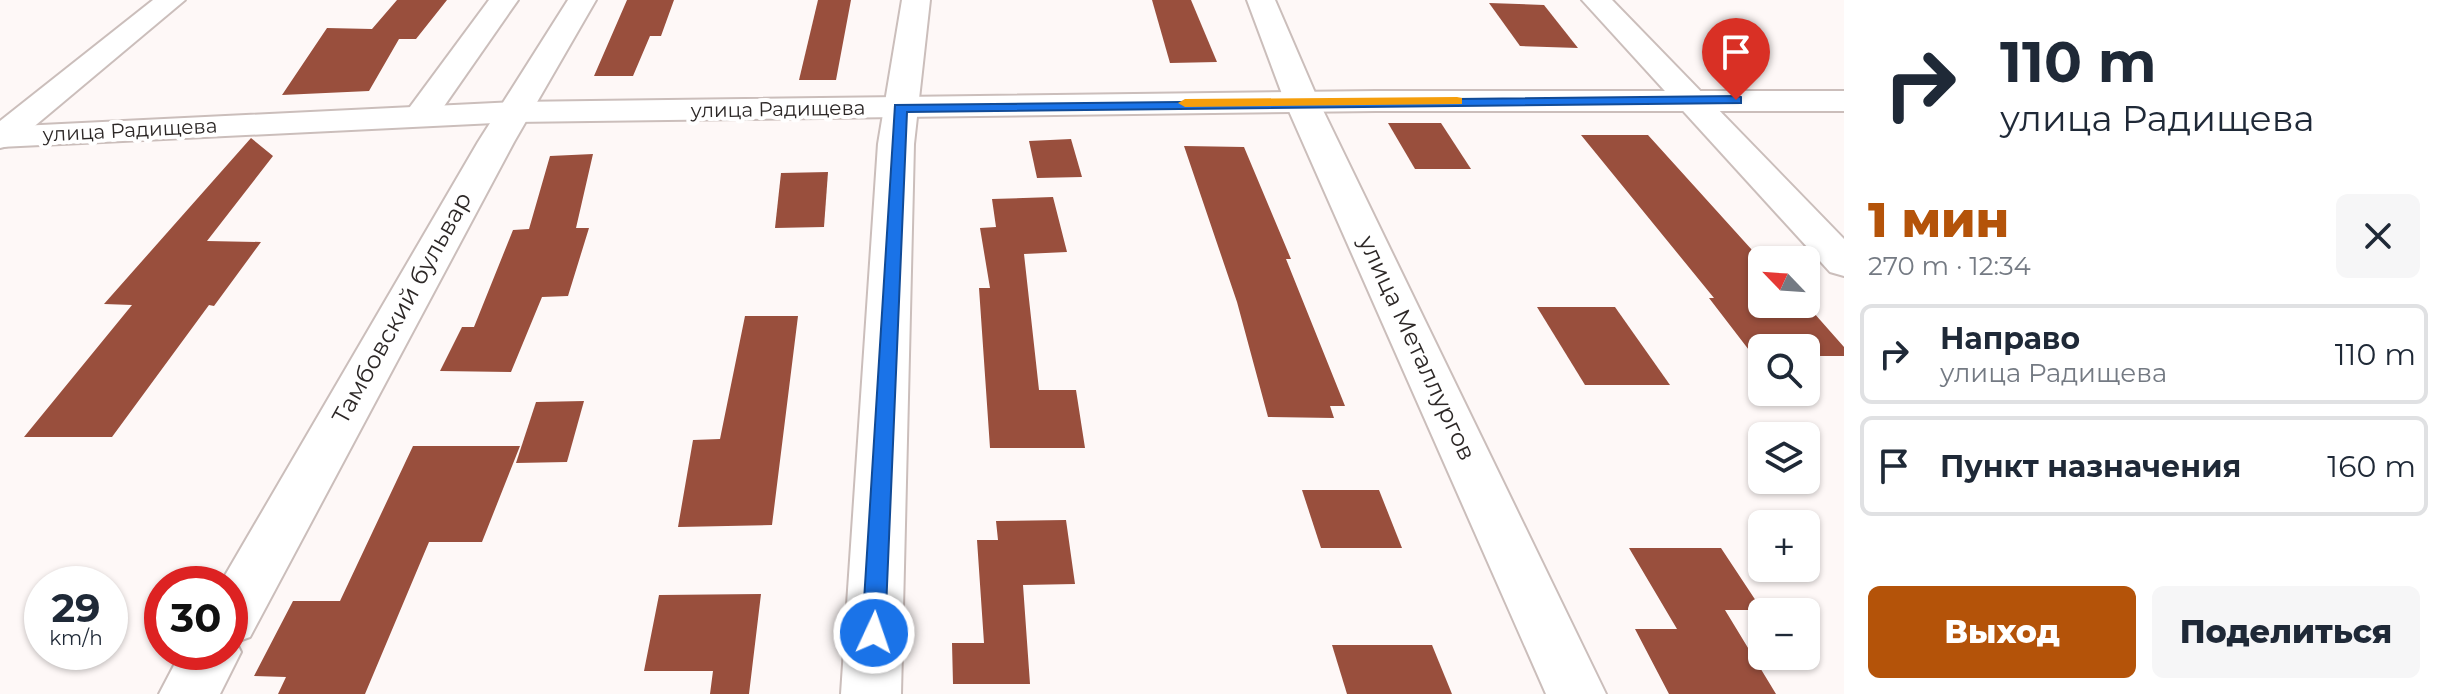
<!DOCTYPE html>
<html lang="ru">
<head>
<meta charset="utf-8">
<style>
	:root { --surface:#fff; --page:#f6f6f7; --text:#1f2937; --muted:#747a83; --line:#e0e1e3; --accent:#b45309 }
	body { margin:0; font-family:Montserrat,sans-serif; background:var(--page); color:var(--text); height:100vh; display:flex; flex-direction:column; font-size:30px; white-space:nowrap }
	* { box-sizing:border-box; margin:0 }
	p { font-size:26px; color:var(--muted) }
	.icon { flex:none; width:44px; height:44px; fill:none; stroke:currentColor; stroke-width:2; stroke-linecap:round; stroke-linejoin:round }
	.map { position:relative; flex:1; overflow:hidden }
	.drawer { display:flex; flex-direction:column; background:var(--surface); width:600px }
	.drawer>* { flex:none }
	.banner { background:#fff; color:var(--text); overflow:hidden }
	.needle { width:52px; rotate:295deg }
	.fabs { position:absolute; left:1748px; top:246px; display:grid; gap:16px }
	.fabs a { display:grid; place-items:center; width:72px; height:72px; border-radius:12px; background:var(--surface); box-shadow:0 2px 6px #0004; font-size:40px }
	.speed { position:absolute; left:24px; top:566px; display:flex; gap:16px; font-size:40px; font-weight:700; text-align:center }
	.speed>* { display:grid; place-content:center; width:104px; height:104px; border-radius:50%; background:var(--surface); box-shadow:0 2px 6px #0004; line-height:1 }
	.speed small { font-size:20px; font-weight:400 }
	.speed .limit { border:12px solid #d22; background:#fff; color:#111 }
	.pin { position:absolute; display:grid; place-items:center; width:68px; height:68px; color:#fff; margin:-82px -34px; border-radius:50% 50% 50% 0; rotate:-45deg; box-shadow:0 0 8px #0007 }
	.pin .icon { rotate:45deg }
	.me { position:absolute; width:88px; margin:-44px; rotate:3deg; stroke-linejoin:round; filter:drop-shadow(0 0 6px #0008) }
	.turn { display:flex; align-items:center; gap:28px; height:168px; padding:0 24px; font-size:36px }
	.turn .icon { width:104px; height:104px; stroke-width:2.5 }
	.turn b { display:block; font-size:56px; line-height:68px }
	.round { display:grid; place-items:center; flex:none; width:84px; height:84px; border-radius:12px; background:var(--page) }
	.headline { display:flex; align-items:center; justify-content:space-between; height:136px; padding:0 24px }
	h1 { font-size:48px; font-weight:800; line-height:60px; color:var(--accent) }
	.cta { display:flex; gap:16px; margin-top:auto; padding:16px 24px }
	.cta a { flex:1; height:92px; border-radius:12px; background:var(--accent); color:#fff; font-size:32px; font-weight:800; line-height:92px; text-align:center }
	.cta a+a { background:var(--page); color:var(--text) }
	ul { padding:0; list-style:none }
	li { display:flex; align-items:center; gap:24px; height:100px; margin:0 16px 12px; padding:0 8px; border:4px solid var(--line); border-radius:12px }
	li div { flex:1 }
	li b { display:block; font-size:30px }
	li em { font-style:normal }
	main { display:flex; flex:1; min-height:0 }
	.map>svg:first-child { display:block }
	.building { fill:#994f3d }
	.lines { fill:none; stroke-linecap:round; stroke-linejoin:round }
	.minor-casing { stroke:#cbbebb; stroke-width:4 }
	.tertiary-casing { stroke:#cbbebb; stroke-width:4 }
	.minor { fill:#fff; fill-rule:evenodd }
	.tertiary { fill:#fff; fill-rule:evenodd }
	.route { fill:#1a73e8; stroke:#114b97; stroke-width:2 }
	.slow { fill:#f59e0b }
	.labels { text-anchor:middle; stroke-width:8; stroke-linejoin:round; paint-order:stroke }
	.far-street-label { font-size:20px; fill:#2d2827; stroke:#fff }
	.street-label { font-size:24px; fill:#2d2827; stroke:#fff }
</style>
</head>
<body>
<main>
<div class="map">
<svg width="1844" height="694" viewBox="0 0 1844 694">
	<rect width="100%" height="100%" fill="#fef8f7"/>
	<g class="building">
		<polygon points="397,0 447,0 416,39 399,39 369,91 282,95 327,28 372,29"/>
		<polygon points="627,0 674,0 661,36 650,36 633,76 594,76"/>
		<polygon points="818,0 851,0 836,80 799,80"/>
		<polygon points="1152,0 1191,0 1217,62 1170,63"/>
		<polygon points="1489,3 1544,5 1578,48 1520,46"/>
		<polygon points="1388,123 1441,123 1471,169 1415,169"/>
		<polygon points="1581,135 1648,135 1762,261 1762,304 1806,304 1844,347 1844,356 1806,356 1806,348 1762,348 1762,367 1709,298 1714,298"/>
		<polygon points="251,138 273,156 207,241 261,242 214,306 209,305 112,437 24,437 132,305 104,304"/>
		<polygon points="1071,139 1082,177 1037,178 1029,141"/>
		<polygon points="1184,146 1244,147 1291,259 1286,259 1345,406 1330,406 1334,418 1268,417 1237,302"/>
		<polygon points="593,154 576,228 589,228 568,296 542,297 511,372 440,371 462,327 474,327 513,230 529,229 550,156"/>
		<polygon points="828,172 824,227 775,228 781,173"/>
		<polygon points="1053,197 1067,252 1024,254 1039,390 1076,390 1085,448 990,448 979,288 990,288 980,228 996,227 992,199"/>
		<polygon points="1537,307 1615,307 1670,385 1585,385"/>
		<polygon points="745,316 798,316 772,525 678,527 693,440 720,439"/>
		<polygon points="584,401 567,462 516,463 536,402"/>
		<polygon points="413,446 520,446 482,542 429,542 365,694 278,694 286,677 254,676 293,601 340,601"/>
		<polygon points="1302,490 1379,490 1402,548 1321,548"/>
		<polygon points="1066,520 1075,584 1023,585 1030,684 953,684 952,643 984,643 977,540 998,540 996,521"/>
		<polygon points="1629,548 1721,548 1762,610 1725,610 1776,694 1669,694 1635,629 1677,629"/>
		<polygon points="761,594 749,694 710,694 713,671 644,671 659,595"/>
		<polygon points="1332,645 1432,645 1452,694 1347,694"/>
	</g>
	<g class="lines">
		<defs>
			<g id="minor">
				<polygon points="153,0 185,0 12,145 0,148 0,121"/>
				<polygon points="489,0 518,0 433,122 421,125 409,122 404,115"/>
				<polygon points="568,0 596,0 514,142 250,637 236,642 241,652 220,694 159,694 181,652 230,652 230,584 220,584 478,142"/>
				<polygon points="902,0 930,0 914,144 901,694 841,694 878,144"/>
				<polygon points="1247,0 1275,0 1319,102 1606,694 1546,694 1285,102"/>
				<polygon points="1582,0 1612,0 1844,239 1844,276 1830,272"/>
			</g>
			<polygon id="tertiary" points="1376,91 1844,91 1844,111 1376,111 514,122 0,147 0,127 514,102"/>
		</defs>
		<use href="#minor" class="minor-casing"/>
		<use href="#tertiary" class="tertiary-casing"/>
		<use href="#minor" class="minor"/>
		<use href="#tertiary" class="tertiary"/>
	</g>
	<polygon class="route" points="1736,96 1741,97 1741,103 907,112 885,633 882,640 874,644 866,640 862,633 895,105"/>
	<polygon class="slow" points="1457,97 1462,98 1462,104 1185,107 1178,103 1185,99"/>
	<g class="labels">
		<g class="far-street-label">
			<text transform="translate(778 109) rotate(-1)" y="7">улица Радищева</text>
			<text transform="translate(130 130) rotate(-3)" y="7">улица Радищева</text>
		</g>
		<g class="street-label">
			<text transform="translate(402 308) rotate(-61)" y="8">Тамбовский бульвар</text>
			<text transform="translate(1417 348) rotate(65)" y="8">улица Металлургов</text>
		</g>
	</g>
</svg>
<div class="fabs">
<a><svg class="needle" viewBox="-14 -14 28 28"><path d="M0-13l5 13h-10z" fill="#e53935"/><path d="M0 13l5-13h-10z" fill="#747a83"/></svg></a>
<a><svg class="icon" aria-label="search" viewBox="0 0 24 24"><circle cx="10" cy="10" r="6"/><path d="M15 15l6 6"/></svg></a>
<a><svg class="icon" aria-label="layers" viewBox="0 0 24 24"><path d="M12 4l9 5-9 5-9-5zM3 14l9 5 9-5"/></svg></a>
<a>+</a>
<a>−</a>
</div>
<div class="speed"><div>29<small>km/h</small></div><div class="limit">30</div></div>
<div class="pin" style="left:1736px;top:100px;background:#d93025"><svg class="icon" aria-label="arrive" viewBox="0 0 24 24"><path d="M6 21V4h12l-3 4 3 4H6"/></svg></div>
<svg class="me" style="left:874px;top:633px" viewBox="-20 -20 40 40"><circle r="17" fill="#1a73e8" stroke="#fff" stroke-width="3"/><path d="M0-11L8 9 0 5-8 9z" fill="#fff"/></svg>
</div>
<section class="drawer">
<div class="banner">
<div class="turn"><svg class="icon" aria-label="right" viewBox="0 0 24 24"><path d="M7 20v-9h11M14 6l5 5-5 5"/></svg><div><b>110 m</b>улица Радищева</div></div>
</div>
<div class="headline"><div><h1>1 мин</h1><p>270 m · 12:34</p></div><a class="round"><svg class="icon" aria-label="close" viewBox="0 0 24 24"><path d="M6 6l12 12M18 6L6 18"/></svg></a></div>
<ul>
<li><svg class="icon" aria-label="right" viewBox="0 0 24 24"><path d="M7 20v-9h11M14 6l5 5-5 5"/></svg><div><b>Направо</b><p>улица Радищева</p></div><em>110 m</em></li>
<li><svg class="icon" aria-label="arrive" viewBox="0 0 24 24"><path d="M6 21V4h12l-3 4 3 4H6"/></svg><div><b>Пункт назначения</b></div><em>160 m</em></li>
</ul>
<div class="cta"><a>Выход</a><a>Поделиться</a></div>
</section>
</main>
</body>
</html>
